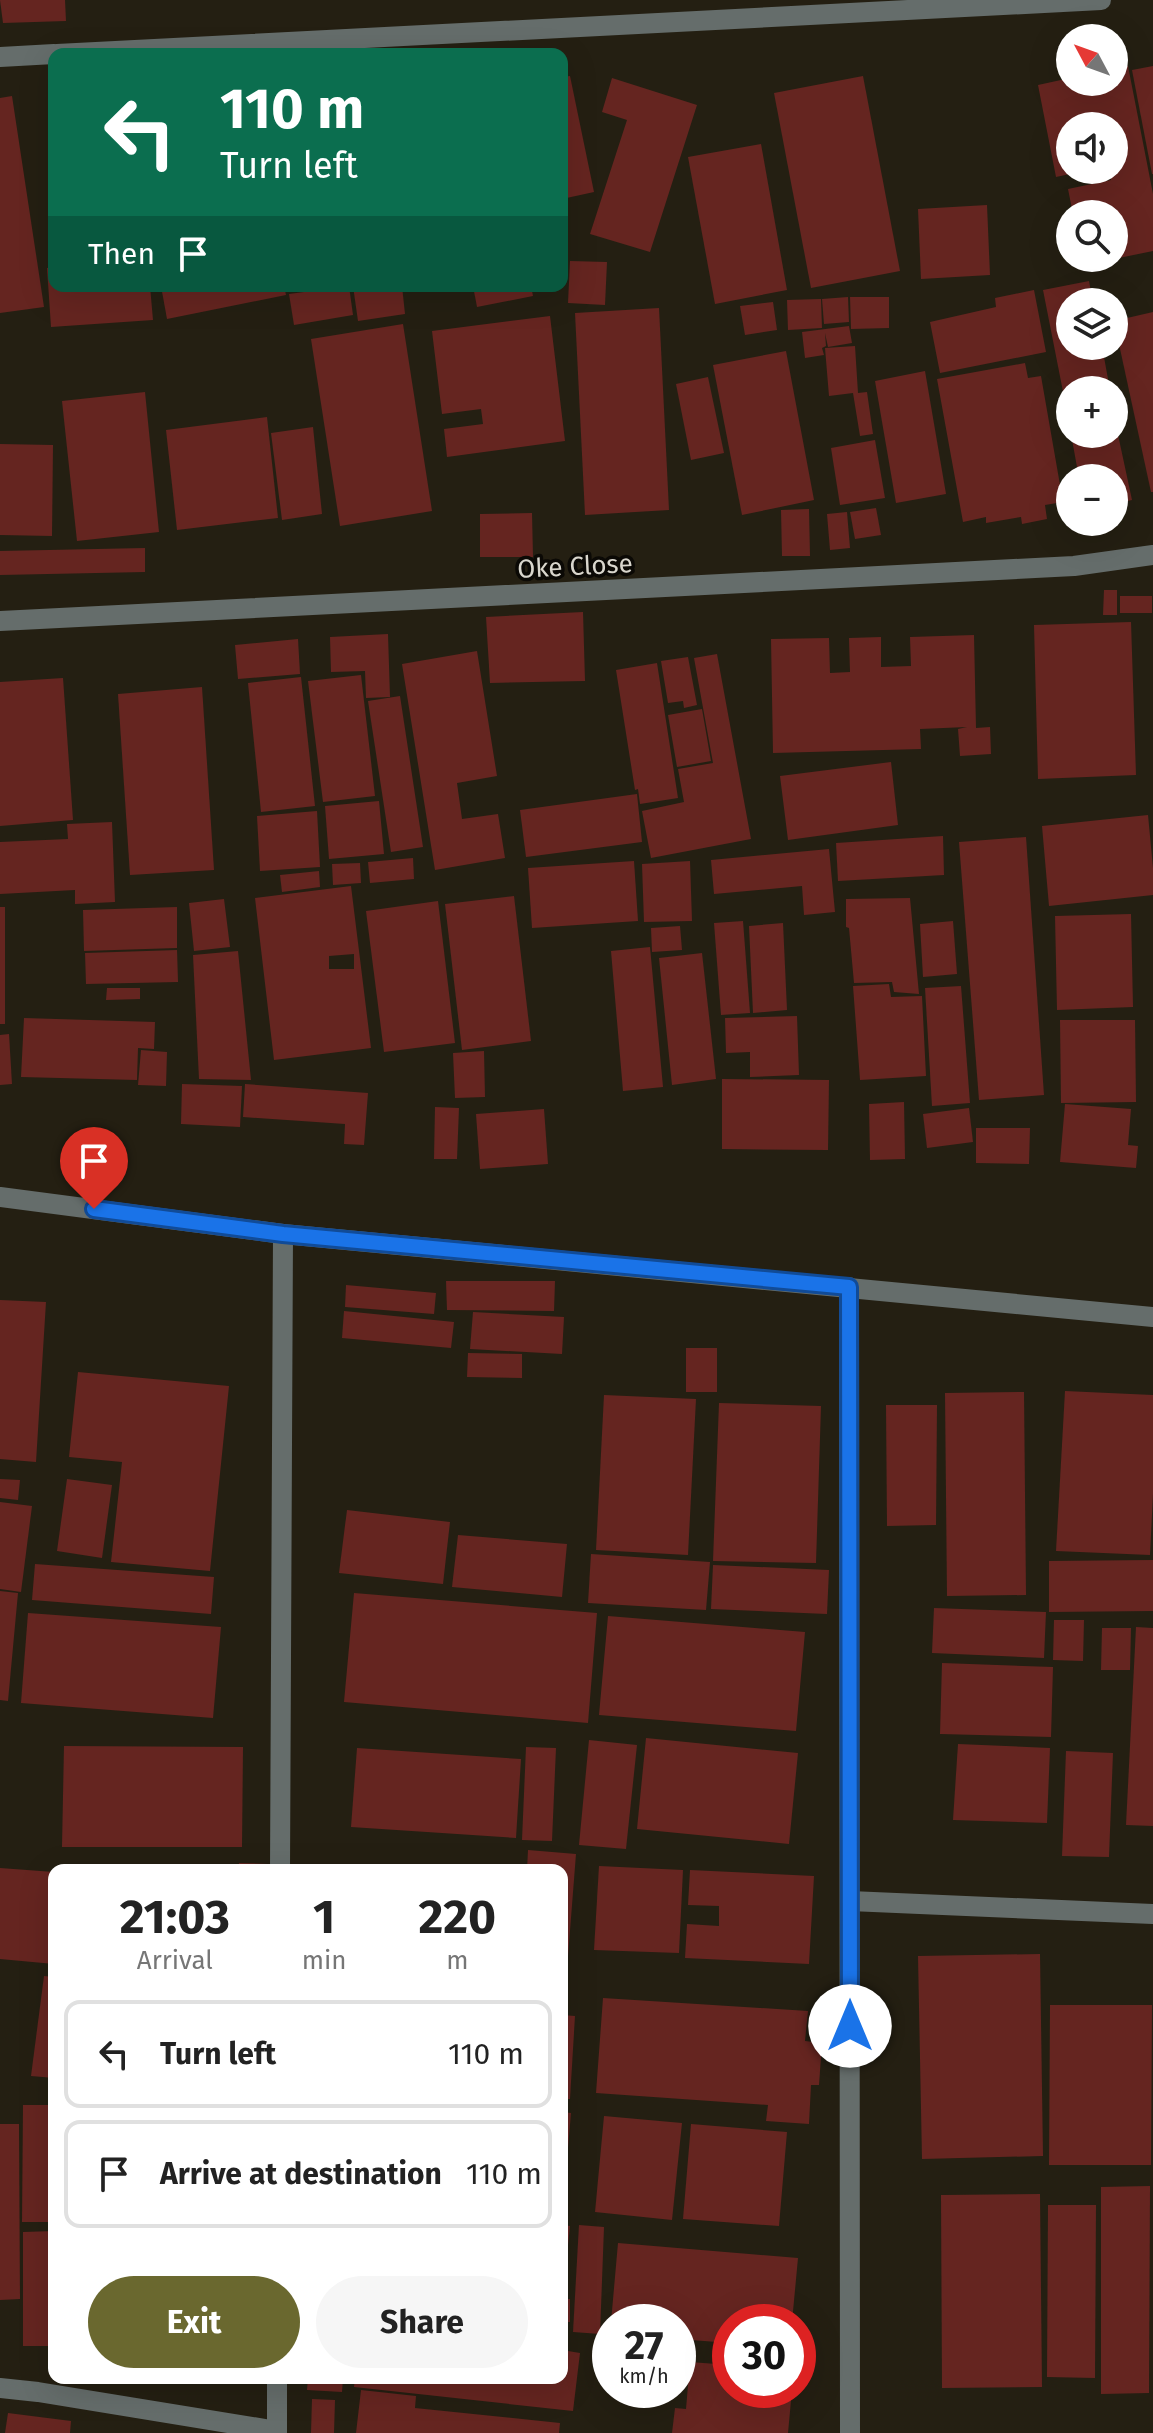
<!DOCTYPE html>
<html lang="en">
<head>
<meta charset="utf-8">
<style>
	:root { --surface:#fff; --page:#f6f6f6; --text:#222; --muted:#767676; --line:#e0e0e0; --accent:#6a682f }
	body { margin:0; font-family:"Fira Sans",sans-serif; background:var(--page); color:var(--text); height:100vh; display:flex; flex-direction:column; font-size:30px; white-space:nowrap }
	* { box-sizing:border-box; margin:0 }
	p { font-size:26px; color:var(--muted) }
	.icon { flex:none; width:44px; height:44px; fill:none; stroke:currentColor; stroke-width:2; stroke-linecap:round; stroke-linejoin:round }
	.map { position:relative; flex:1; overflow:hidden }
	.panel { position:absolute; left:48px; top:1864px; width:520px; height:520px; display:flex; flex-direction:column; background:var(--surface); border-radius:16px; box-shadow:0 8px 32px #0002 }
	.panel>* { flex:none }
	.top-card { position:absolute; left:48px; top:48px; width:520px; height:244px; border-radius:16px; box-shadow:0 8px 32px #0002; background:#0b6e4f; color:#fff; overflow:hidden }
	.needle { width:52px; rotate:311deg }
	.controls { position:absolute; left:1056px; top:24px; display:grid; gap:16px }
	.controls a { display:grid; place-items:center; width:72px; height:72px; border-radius:50%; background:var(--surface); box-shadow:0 8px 32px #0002; font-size:40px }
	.speed { position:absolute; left:592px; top:2304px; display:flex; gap:16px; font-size:40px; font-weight:700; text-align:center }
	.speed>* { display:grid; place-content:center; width:104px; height:104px; border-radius:50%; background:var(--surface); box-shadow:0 8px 32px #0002; line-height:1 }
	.speed small { font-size:20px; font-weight:400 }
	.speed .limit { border:12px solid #d22; background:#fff; color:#111 }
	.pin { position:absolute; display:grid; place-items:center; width:68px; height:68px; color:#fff; margin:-82px -34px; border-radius:50% 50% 50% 0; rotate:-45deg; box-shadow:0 0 8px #0007 }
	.pin .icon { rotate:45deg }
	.me { position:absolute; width:88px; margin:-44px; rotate:0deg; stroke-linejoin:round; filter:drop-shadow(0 0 6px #0008) }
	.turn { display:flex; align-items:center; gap:28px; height:168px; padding:0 40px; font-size:36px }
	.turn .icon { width:104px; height:104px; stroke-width:2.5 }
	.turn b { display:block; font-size:56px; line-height:68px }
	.then { display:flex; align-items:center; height:76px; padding:0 40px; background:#0003; gap:16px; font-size:30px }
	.eta { display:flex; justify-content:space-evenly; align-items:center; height:136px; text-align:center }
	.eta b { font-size:48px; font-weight:700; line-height:56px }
	.primary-button { display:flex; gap:16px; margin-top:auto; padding:16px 40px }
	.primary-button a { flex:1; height:92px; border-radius:48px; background:var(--accent); color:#fff; font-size:32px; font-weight:700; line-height:92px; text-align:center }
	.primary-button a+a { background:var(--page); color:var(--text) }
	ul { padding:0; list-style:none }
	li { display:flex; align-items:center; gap:24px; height:108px; margin:0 16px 12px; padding:0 24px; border:4px solid var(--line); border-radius:16px }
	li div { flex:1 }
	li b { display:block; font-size:30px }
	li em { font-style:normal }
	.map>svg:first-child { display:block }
	.building { fill:#652520; fill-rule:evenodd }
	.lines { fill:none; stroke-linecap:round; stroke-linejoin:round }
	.minor { stroke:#656d6b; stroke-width:20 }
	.route-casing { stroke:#114b97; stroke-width:20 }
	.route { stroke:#1a73e8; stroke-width:14 }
	.labels { text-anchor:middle; stroke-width:7; stroke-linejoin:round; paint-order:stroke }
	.street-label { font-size:26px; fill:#d9d6cd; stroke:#0b0905 }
</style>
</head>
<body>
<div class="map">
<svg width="1153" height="2433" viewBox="0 0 1153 2433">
	<rect width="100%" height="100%" fill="#241f12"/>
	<g class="building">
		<polygon points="0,0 65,0 66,21 3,23"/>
		<polygon points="1128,66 1153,194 1153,251 1114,259 1114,214 1073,214 1068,189 1111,180 1109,170 1114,170 1114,126 1070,126 1070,170 1084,171 1056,177 1038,85 1070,78 1070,82 1114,82 1114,69"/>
		<polygon points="1153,66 1153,174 1152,174 1132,70"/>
		<polygon points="570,76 594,192 562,199 562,77"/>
		<polygon points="863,76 900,271 811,288 774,93"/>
		<polygon points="612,78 697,105 650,252 590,234 627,120 602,112"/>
		<polygon points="12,96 44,307 0,313 0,98"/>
		<polygon points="761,144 787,290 715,304 688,157"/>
		<polygon points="987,205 990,275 921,279 918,209"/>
		<polygon points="570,261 607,262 605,305 568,303"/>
		<polygon points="54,267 54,286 150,286 153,320 51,327 47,268"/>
		<polygon points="1089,281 1093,302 1070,302 1070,346 1102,346 1110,390 1070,390 1069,422 1043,290"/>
		<polygon points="161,286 284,286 286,295 167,319"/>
		<polygon points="349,286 353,315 294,325 289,294"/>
		<polygon points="353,286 402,286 405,314 358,321"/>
		<polygon points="473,286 531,286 533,296 477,307"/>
		<polygon points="1034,290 1046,352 940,373 930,322 996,307 995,298"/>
		<polygon points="848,297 849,322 824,324 822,299"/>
		<polygon points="850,297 889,297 889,328 851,329"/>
		<polygon points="821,299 822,328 788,330 787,300"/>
		<polygon points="773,302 777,330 745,335 740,306"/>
		<polygon points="659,308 669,510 585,515 575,313"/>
		<polygon points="1153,312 1153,492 1151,492 1114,321"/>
		<polygon points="550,316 565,441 447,457 444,429 483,424 481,409 442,414 432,331"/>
		<polygon points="403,324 432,511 340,526 311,339"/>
		<polygon points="849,326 852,343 828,347 825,333 826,346 822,348 824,355 805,358 802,332"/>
		<polygon points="855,346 858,393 867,392 873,434 860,436 853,393 829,396 825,348"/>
		<polygon points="786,351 814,500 742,515 713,365"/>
		<polygon points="1025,363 1028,378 1041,376 1063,502 1045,505 1047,519 1022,524 1021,517 986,523 986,517 963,522 937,379"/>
		<polygon points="925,371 946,494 896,503 875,381"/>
		<polygon points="708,377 724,453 691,460 676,384"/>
		<polygon points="145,392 159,532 77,541 62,401"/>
		<polygon points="1114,416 1132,500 1114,504 1114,478 1079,478 1071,434 1114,434"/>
		<polygon points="267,417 278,518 177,530 166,430"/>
		<polygon points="313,427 322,514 282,520 271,433"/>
		<polygon points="875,440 885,498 840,505 831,448"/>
		<polygon points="0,444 53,445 52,536 0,535"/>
		<polygon points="876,508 881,535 855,539 850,512"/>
		<polygon points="809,509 810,556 782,556 781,510"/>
		<polygon points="847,512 850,548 830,550 827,514"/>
		<polygon points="532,513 533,557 480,557 480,514"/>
		<polygon points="145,548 145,572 0,575 0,551"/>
		<polygon points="1104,590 1117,590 1117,615 1103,615"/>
		<rect x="1120" y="596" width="32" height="17"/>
		<polygon points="583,612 585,681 490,683 486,617"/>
		<polygon points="1131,622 1136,775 1038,779 1034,625"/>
		<polygon points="388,634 390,697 366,698 365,671 331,672 330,637"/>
		<polygon points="974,635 976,728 990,727 991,754 960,756 958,729 967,727 920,729 921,749 773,753 771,639 829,638 830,673 850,672 849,638 881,637 881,667 911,666 910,637"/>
		<polygon points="298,639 300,674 238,679 235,645"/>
		<polygon points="477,651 497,776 457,783 462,819 498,814 505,858 435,870 402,664"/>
		<polygon points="717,654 751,839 651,858 642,811 684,802 678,769 713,763 694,658"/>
		<polygon points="688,657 697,705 684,708 683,701 668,703 661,661"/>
		<polygon points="657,663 678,798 640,804 638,789 635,790 616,670"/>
		<polygon points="361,675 375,796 323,802 308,681"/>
		<polygon points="301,677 315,806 261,812 248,683"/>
		<polygon points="63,678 73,820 0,826 0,682"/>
		<polygon points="202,687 214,870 130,875 118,694"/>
		<polygon points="400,696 423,847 391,852 368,701"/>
		<polygon points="702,709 711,761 677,767 668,715"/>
		<polygon points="891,762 898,825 788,840 780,776"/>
		<polygon points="637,794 642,842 526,857 520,810"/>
		<polygon points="379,801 384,854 329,859 325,806"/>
		<polygon points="317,811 320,867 260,871 257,816"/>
		<polygon points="1148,815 1153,868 1153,895 1049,906 1042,826"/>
		<polygon points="112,822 115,902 75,904 75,890 0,894 0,842 68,839 67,824"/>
		<polygon points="943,836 944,875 838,881 836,843"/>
		<polygon points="1026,837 1044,1095 979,1100 959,842"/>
		<polygon points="829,849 835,912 804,915 802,886 714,894 711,860"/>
		<polygon points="413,858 414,879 370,883 368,862"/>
		<polygon points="634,861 638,921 532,928 528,868"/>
		<polygon points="690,861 692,921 644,922 642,864"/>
		<polygon points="360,863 361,883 333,885 332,864"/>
		<polygon points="319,871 320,887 282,892 280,875"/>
		<path d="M351 886 371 1048 274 1060 255 898ZM354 954V969H329V956Z"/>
		<polygon points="514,896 531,1041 462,1050 445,904"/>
		<polygon points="910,898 919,994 894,992 892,982 854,983 849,928 846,927 846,899"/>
		<polygon points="224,899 230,947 194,951 189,903"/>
		<polygon points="438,901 455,1043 384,1052 366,911"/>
		<rect x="0" y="907" width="5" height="117"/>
		<polygon points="177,907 177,948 84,951 83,910"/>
		<polygon points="1131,914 1133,1007 1057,1010 1055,916"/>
		<polygon points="743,921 750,1013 721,1015 714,923"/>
		<polygon points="953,921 957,974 923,977 920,924"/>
		<polygon points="783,923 787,1010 753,1013 749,926"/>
		<polygon points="680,926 682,950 652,952 651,928"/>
		<polygon points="650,947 663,1087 623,1091 611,951"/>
		<polygon points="177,950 178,982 86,984 85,953"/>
		<polygon points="238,951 251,1080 199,1079 193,955"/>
		<polygon points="702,953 716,1079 672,1085 659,958"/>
		<polygon points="889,984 891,997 922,996 926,1076 860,1080 853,986"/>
		<polygon points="961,986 970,1103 932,1106 925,988"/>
		<polygon points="107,988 140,988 140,999 106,1000"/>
		<polygon points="797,1016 799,1075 750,1077 750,1052 726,1053 725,1018"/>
		<polygon points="24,1018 155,1022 154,1049 138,1048 137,1080 21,1077"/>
		<polygon points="1060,1020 1135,1020 1136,1102 1061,1103"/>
		<polygon points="9,1034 12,1084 0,1085 0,1035"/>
		<polygon points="141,1050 167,1052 166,1086 138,1085"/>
		<polygon points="484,1051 485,1097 455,1098 453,1053"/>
		<polygon points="722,1079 829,1080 828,1150 722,1149"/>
		<polygon points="182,1084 242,1086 240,1127 181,1124"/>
		<polygon points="245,1084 368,1093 364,1145 344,1144 345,1124 243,1117"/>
		<polygon points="904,1102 905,1159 870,1160 869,1104"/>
		<polygon points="1065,1104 1131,1109 1128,1145 1138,1146 1136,1168 1060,1162"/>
		<polygon points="435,1107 459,1108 457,1159 434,1159"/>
		<polygon points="969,1108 973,1142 927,1148 923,1114"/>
		<polygon points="544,1109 548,1164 480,1169 476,1114"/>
		<polygon points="976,1128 1030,1128 1029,1164 976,1163"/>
		<polygon points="446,1281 555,1281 554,1311 447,1310"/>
		<polygon points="346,1285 436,1293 434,1314 345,1307"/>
		<polygon points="0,1300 46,1302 36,1462 0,1459"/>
		<polygon points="344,1311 454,1322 451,1348 342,1338"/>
		<polygon points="473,1312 564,1317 562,1354 470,1349"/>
		<rect x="686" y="1348" width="31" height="44"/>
		<polygon points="468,1353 522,1354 522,1378 467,1377"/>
		<polygon points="78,1372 229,1386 210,1571 111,1562 122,1462 69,1457"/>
		<polygon points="1065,1391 1153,1395 1153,1494 1150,1555 1056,1551"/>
		<polygon points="1024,1392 1026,1595 947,1596 945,1393"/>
		<polygon points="604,1395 696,1399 688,1555 596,1550"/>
		<polygon points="719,1403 821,1406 816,1563 713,1561"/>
		<polygon points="886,1405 937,1405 936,1525 887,1526"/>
		<polygon points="0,1479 20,1480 18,1500 0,1498"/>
		<polygon points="67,1479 112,1485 102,1558 57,1551"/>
		<polygon points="0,1502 32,1506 21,1592 0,1589"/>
		<polygon points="347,1510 450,1522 443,1584 339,1573"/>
		<polygon points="458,1535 567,1544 562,1597 452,1587"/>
		<polygon points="591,1554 710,1562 706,1610 588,1603"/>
		<polygon points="1153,1560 1153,1611 1049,1612 1049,1561"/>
		<polygon points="35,1564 214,1577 211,1614 32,1600"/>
		<polygon points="713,1565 829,1570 827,1614 711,1609"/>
		<polygon points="0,1591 18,1593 8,1701 0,1700"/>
		<polygon points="354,1593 597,1613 588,1723 344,1702"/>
		<polygon points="934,1608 1046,1612 1044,1658 932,1653"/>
		<polygon points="28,1613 221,1627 213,1718 21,1703"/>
		<polygon points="608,1616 805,1632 796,1731 599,1715"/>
		<polygon points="1054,1620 1084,1620 1083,1661 1053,1660"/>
		<polygon points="1136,1627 1153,1628 1153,1826 1126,1825"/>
		<polygon points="1102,1628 1131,1628 1130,1670 1101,1670"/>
		<polygon points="942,1663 1053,1667 1051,1737 940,1734"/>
		<polygon points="646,1738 798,1753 789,1844 637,1829"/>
		<polygon points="589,1740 637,1745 626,1849 579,1845"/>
		<polygon points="958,1744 1050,1748 1047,1823 953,1820"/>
		<polygon points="64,1746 243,1747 242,1847 62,1847"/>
		<polygon points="526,1747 556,1748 552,1841 522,1840"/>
		<polygon points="357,1748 521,1759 516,1838 351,1827"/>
		<polygon points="1066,1751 1113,1753 1109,1857 1062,1856"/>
		<polygon points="528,1850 576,1854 567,1969 562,1968 562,1870 527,1870"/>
		<polygon points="239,1863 268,1864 267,1870 238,1870"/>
		<polygon points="599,1866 683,1870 679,1953 594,1950"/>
		<polygon points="0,1868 54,1872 54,1964 0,1959"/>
		<polygon points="690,1870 814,1876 809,1964 685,1958 687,1924 719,1926 719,1906 688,1905"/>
		<polygon points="1040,1954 1043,2156 922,2159 918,1956"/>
		<polygon points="44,1976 54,1977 54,2078 31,2076"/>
		<polygon points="603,1998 808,2011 805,2041 822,2043 819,2085 811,2085 809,2124 766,2121 768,2105 596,2093"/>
		<polygon points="1050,2005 1152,2005 1151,2165 1049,2165"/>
		<polygon points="562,2015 575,2016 570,2099 562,2099"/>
		<polygon points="23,2105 54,2105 54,2222 22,2222"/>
		<polygon points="562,2112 571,2113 564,2194 562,2194"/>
		<polygon points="604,2116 682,2123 672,2220 595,2212"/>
		<polygon points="0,2124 19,2124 20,2299 0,2300"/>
		<polygon points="691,2124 787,2132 779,2226 683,2219"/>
		<polygon points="1150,2186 1149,2393 1101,2394 1101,2187"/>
		<polygon points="1040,2194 1042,2387 942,2388 941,2195"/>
		<polygon points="1048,2205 1096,2205 1095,2378 1047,2377"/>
		<polygon points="562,2225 570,2226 566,2264 562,2264"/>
		<polygon points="579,2225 604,2227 600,2334 573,2332"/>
		<polygon points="54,2231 54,2346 23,2346 23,2232"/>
		<polygon points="618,2243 798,2258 792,2322 730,2322 730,2343 678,2339 678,2322 611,2322"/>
		<rect x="562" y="2299" width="8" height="23"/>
		<polygon points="562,2350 580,2353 573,2411 354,2387 355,2378 562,2378"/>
		<polygon points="690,2362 730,2365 730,2390 792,2390 788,2433 672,2433 675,2408 686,2409"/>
		<polygon points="308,2378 343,2378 342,2392 307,2390"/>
		<polygon points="361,2390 416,2396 415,2408 560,2423 559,2433 356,2433"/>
		<polygon points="312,2399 335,2400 334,2433 311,2433"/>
		<polygon points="8,2413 71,2421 70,2433 5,2433"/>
	</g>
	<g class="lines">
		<g class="minor">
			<polyline points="57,54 1101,0"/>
			<polyline points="0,57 54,54"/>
			<polyline points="0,621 1074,566 1153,555"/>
			<polyline points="0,1197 283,1234 1153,1317"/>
			<polyline points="849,1287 850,2433"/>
			<polyline points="280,1870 283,1234"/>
			<polyline points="850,1901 1153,1914"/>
			<polyline points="0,2388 38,2392 277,2431"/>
			<polyline points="277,2433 277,2378"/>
		</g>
	</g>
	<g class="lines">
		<defs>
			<polyline id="route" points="94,1209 283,1234 849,1287 850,2026"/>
		</defs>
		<use href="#route" class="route-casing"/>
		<use href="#route" class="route"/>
	</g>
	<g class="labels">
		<g class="street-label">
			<text transform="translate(575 566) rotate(-3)" y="9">Oke Close</text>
		</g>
	</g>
</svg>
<div class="controls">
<a><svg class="needle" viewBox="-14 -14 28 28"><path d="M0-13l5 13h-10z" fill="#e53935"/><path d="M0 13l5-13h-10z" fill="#767676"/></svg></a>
<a><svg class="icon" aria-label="sound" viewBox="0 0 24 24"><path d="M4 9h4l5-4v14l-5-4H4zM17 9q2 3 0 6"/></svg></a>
<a><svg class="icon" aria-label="search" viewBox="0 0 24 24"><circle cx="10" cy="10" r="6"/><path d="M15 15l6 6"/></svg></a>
<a><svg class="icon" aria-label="layers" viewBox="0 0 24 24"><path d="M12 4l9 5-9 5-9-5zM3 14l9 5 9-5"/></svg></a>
<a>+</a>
<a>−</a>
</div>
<div class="speed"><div>27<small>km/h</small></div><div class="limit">30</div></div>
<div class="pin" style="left:94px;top:1209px;background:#d93025"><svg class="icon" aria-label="arrive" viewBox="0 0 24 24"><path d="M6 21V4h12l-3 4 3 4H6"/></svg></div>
<svg class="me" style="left:850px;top:2026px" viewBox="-20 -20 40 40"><circle r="19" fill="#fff"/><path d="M0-13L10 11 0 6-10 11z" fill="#1a73e8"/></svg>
<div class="top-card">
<div class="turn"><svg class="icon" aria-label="left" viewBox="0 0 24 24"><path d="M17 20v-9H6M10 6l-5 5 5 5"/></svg><div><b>110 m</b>Turn left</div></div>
<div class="then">Then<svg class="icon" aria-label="arrive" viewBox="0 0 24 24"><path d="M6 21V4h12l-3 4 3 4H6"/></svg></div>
</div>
<section class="panel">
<div class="eta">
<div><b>21:03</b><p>Arrival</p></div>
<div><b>1</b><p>min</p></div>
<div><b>220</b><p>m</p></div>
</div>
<ul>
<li><svg class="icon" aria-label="left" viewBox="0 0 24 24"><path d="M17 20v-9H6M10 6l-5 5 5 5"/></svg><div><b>Turn left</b></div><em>110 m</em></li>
<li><svg class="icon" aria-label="arrive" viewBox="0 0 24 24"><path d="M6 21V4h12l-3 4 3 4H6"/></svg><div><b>Arrive at destination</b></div><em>110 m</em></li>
</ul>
<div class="primary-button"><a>Exit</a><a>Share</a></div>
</section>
</div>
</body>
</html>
